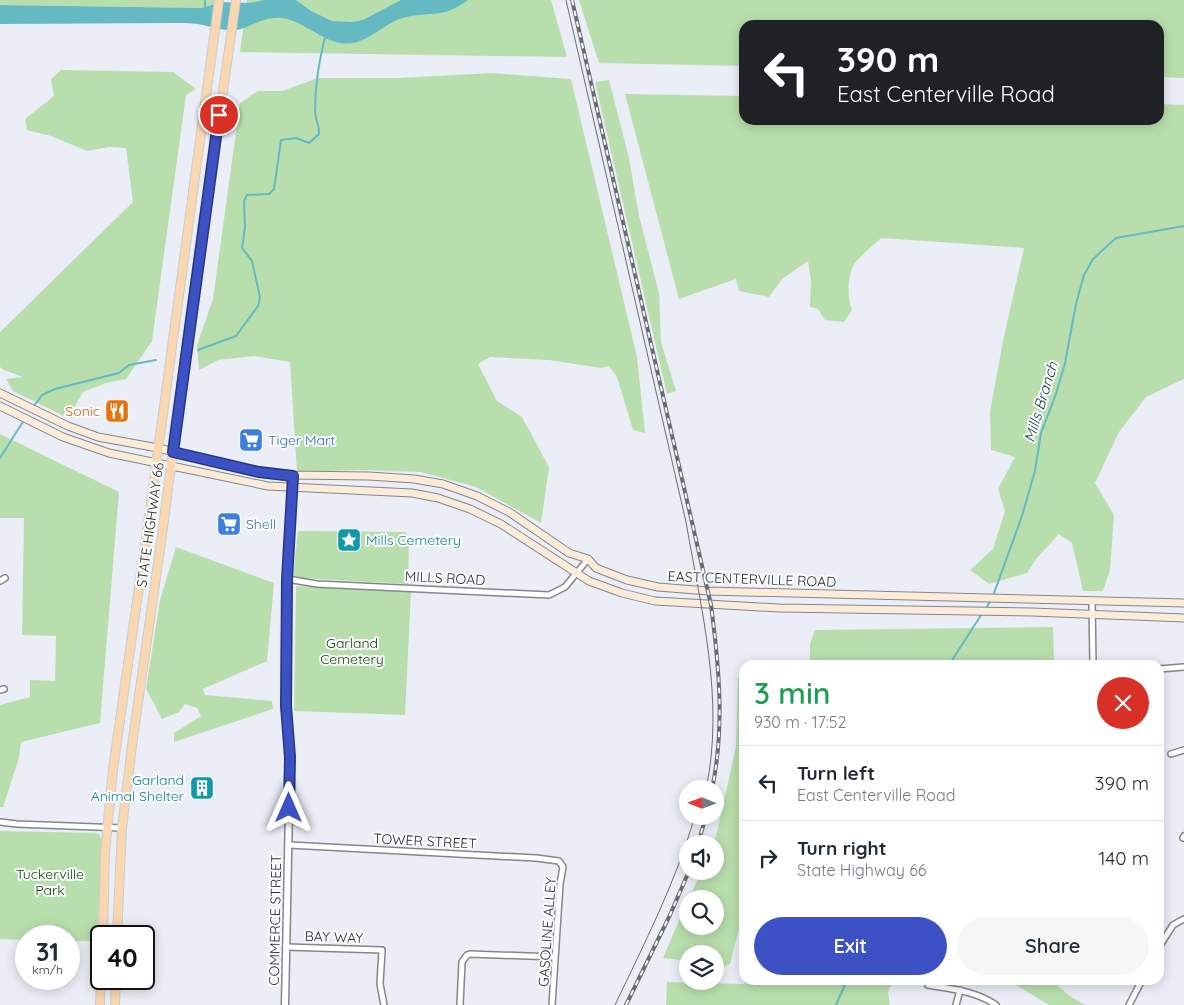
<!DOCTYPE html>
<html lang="en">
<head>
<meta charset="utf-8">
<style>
	:root { --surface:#fff; --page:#f6f6f7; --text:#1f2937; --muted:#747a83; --line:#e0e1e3; --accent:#3c51c4 }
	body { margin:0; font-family:Quicksand,sans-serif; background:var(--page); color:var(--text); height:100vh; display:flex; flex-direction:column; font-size:19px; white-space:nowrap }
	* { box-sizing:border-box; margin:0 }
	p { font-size:16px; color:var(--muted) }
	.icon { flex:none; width:28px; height:28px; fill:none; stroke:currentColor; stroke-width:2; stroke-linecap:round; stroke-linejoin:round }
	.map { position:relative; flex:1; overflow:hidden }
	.details { position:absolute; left:739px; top:660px; width:425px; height:325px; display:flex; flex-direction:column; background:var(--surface); border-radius:15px; box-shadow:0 2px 12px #0003 }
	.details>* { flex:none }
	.hud { position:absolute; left:739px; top:20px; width:425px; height:105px; border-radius:15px; box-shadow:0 2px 12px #0003; background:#202124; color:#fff; overflow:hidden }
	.needle { width:32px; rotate:271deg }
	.fabs { position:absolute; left:679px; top:780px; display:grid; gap:10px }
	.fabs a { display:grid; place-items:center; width:45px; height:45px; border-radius:50%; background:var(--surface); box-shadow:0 2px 12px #0003; font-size:25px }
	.speed { position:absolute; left:15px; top:925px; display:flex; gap:10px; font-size:25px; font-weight:700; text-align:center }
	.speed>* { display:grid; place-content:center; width:65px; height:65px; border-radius:50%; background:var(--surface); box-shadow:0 2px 12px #0003; line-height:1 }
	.speed small { font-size:12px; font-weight:400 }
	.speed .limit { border:2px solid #111; border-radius:8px; background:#fff; color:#111 }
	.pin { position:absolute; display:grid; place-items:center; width:42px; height:42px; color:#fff; margin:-21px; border:2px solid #fff; border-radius:50%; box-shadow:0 1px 5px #0007 }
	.me { position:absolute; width:55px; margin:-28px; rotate:0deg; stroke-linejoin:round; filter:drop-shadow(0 0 4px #0008) }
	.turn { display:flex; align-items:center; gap:18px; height:105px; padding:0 15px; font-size:22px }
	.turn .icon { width:65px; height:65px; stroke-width:2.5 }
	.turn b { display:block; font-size:35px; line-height:42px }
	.round { display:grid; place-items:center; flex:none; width:52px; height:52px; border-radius:26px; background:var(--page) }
	.overview { display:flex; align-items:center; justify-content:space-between; height:85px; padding:0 15px }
	h1 { font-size:30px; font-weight:600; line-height:38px; color:#1e9e55 }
	.action { display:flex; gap:10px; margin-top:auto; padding:10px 15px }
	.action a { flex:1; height:58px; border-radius:30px; background:var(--accent); color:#fff; font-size:20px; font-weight:600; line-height:58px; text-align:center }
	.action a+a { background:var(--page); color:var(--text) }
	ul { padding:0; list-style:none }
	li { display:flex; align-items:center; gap:15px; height:75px; padding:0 15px; border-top:1px solid var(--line) }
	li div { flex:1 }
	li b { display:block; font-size:19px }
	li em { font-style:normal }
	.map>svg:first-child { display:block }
	.green { fill:#b9dead }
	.water { fill:#64b9c2 }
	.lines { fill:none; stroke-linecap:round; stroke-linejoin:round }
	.stream { stroke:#64b9c2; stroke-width:2 }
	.minor-casing { stroke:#83868e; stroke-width:8 }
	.tertiary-casing { stroke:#83868e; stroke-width:9 }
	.secondary-casing { stroke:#83868e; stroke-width:9 }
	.primary-casing { stroke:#cccccd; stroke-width:10 }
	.minor { stroke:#fff; stroke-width:5 }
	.tertiary { stroke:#fff; stroke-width:6 }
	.secondary { stroke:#fcebd8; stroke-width:7 }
	.primary { stroke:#f8d7b1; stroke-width:8 }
	.tram { stroke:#6a6c71; stroke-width:1 }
	.rail-casing { stroke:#6a6c71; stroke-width:4 }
	.rail { stroke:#fbfcfd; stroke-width:2; stroke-dasharray:5.5; stroke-linecap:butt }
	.route-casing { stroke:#27357f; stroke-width:12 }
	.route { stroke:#3c51c4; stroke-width:9 }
	.labels { text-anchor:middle; stroke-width:4; stroke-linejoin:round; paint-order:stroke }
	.food-label { font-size:14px; fill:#c56008; stroke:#fbfcfd; text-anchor:end }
	.shop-label { font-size:14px; fill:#366cbe; stroke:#fbfcfd; text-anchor:start }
	.street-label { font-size:14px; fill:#2a2b2e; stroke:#fbfcfd }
	.culture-label { font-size:14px; fill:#0d838f; stroke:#fbfcfd; text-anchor:start }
	.park-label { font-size:14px; fill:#1a400a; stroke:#fbfcfd }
	.water-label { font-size:15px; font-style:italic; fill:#143d41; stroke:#fbfcfd }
</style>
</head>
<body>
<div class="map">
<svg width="1184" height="1005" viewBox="0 0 1184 1005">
	<rect width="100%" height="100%" fill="#ebeef7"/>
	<g class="green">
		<polygon points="0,0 214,0 213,5 201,8 0,5"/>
		<polygon points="247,0 551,0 567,57 240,52"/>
		<polygon points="579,0 1184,0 1184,78 1159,77 1159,25 744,25 744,66 599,63"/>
		<polygon points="61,70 173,72 196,89 186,95 152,341 126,379 106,383 83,392 68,418 13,391 6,379 23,377 4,370 0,367 0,332 133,202 126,148 109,147 87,151 51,136 27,130 25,119 54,96 51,79"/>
		<polygon points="491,73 571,79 637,357 645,433 633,430 617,377 609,366 601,368 549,360 490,357 478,364 497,401 522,417 549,467 541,523 476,487 421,472 359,470 297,472 290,362 254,356 218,360 199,370 197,345 213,299 240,103 258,91 282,91 318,78 400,78"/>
		<polygon points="609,80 629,158 639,216 659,293 661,342 676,391 667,394 595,82"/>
		<path d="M625 94 744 96V120H1159V104L1184 105V379L1146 397 1119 432 1095 483 1114 515 1110 570 1103 591H1083L1072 543 1059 534 1036 559 1027 573 989 584 970 570 993 549 1005 511 998 489 1015 457 991 450 990 412 1003 341 1024 248 881 238C873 246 862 254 855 263 847 276 847 296 852 310L844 322 825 320 818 309 810 307 811 281 808 261 782 279 769 297 739 291 736 279 679 299Z"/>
		<polygon points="0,434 119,492 100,723 21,742 19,758 3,807 0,807 0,705 30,697 30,680 55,681 56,636 22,635 24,518 0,518"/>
		<polygon points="298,531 406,532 409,539 408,584 298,578 293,575"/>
		<polygon points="176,547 274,583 267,661 203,689 205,695 272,701 273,709 174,742 174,733 201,716 197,708 185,704 179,712 162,719 146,689 160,600"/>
		<polygon points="296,586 411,591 405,715 294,711"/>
		<polygon points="1053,627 1054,665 810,665 810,644 815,630"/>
		<polygon points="738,678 744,678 744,909 730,964 723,967 715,966 715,954 688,954 687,961 663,958 687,902 688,926 715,926 715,899 689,899 701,871 715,871 715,844 712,844 716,836 736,747"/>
		<polygon points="0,831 95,833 100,835 102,843 97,941 69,941 69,936 26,936 26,940 0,939"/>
		<polygon points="745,980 894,980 888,992 890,1005 666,1005 667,982 744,984"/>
		<polygon points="1008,980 1051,980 1071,997 1086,1005 1049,1005"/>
	</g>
	<path class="water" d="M264 0H296L311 11 332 21 352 22 363 20 401 0H468C460 6 451 11 441 13 427 15 413 14 399 19 379 27 364 47 340 43 319 39 302 20 281 18 265 16 251 27 237 30 229 32 211 27 203 25 194 23 185 23 176 23L0 24V5L201 8 223 2 250 3Z"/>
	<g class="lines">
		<g class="stream">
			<polyline points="205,0 205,8"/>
			<path d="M198 350 236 336 258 306 260 297 252 261 242 248 245 228 244 201 247 195 269 194 274 189 281 140 296 138 309 143 319 134C320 126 315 119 315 111 315 84 319 63 325 37"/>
			<polyline points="34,406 42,395 55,389 119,373 129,365 156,360"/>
			<polyline points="0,458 24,420"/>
			<polyline points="993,596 1022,516 1035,471 1041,433 1056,394 1065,363 1076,304 1084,275 1093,259 1116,238 1184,226"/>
			<polyline points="986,608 991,600"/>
			<polyline points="949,665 983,612"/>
			<polyline points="836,1005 847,980"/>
		</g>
		<defs>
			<g id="minor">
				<polyline points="287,579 317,584 549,595 565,587 588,559"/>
				<polyline points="0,581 5,578"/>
				<polyline points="1092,601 1093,665"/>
				<polyline points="1159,669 1184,667"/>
				<polyline points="0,690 4,689"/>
				<polyline points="1171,754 1184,750"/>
				<polyline points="0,822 17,824 122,828"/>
				<polyline points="1183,838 1184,836"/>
				<polyline points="289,845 536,858 559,861 563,867 560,884 552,1005"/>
				<polyline points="286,947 382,950 380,984 384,1005"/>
				<polyline points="1159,947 1173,925 1184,919"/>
				<path d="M928 985C951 989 976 991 996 1005"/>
				<polyline points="460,1005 462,962 467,955 470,954 555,957"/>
				<polyline points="956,1005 960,990"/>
				<polyline points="1129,1005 1142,980"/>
			</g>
			<polyline id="tertiary" points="285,1005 289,808 290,757 286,706 287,579 293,475"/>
			<g id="secondary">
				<polyline points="0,393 68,426 98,437 158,448 259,472 293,475 369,476 414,479 443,484 477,496 509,512 569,553 588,559 596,568 627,580 658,587 708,591 1184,603"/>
				<polyline points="0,406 63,437 109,453 268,486 412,493 438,498 470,509 501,524 589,581 622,593 655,601 779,608 1032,612 1184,618"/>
			</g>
			<g id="primary">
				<polyline points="103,936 105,853 113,769 149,517 219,0"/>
				<polyline points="117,936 122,828 133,738 162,535 189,328 236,0"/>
				<polyline points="100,1005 101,978"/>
				<polyline points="115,1005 116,979"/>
			</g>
		</defs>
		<use href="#minor" class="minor-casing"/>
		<use href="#tertiary" class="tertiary-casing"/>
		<use href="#secondary" class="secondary-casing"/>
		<use href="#primary" class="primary-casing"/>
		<use href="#minor" class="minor"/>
		<use href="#tertiary" class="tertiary"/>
		<use href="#secondary" class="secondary"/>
		<use href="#primary" class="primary"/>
		<g class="tram">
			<path d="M566 0 686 522C701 609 725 701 706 789"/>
			<path d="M615 1005C645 942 675 884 695 816"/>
		</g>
		<defs>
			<g id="rail">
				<path d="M572 0 711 605C719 666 725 728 712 789"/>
				<polyline points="698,844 706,816"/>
				<polyline points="626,1005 670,915 689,871"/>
			</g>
		</defs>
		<use href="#rail" class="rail-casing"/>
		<use href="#rail" class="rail"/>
	</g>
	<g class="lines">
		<defs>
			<polyline id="route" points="219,115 173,452 259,472 293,476 287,579 286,706 290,757 289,808"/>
		</defs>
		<use href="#route" class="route-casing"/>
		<use href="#route" class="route"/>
	</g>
	<defs>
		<symbol id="restaurant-square" viewBox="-11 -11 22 22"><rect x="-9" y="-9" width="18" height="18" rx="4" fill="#e8710a" stroke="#fbfcfd"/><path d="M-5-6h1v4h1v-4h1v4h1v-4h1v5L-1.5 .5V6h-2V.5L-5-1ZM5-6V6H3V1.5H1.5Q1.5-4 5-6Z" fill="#fff"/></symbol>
		<symbol id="supermarket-square" viewBox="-11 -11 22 22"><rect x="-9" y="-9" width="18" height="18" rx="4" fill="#3f7fe0" stroke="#fbfcfd"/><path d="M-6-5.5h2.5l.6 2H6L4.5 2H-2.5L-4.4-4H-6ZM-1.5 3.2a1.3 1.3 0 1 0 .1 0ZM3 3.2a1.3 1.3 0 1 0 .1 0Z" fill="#fff"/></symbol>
		<symbol id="sight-square" viewBox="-11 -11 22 22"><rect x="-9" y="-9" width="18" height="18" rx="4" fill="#0f9aa8" stroke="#fbfcfd"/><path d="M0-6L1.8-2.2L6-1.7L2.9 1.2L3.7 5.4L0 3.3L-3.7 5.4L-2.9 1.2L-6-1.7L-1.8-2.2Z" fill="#fff"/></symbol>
		<symbol id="building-square" viewBox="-11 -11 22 22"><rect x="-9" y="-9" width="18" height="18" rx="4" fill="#0f9aa8" stroke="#fbfcfd"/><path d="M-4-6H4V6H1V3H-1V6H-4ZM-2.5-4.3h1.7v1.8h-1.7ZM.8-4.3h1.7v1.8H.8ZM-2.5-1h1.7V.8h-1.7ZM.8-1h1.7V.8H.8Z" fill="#fff"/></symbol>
	</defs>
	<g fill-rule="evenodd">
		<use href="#restaurant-square" x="103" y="397" width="28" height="28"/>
		<use href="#supermarket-square" x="237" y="426" width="28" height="28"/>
		<use href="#supermarket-square" x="215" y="510" width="28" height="28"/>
		<use href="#sight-square" x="335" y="526" width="28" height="28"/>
		<use href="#building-square" x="188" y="774" width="28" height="28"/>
	</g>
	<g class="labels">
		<g class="food-label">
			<text x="100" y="416">Sonic</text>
		</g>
		<g class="shop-label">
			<text x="268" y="445">Tiger Mart</text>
			<text x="246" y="529">Shell</text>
		</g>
		<g class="street-label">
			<text transform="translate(150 525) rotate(-82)" y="5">STATE HIGHWAY 66</text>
			<text transform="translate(445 578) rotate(3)" y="5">MILLS ROAD</text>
			<text transform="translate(752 579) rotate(2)" y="5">EAST CENTERVILLE ROAD</text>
			<text transform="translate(425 841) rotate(3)" y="5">TOWER STREET</text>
			<text transform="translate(275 920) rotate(-89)" y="5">COMMERCE STREET</text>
			<text transform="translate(547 932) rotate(-86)" y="5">GASOLINE ALLEY</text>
			<text transform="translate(334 937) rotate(2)" y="5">BAY WAY</text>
		</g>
		<g class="culture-label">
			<text x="366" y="545">Mills Cemetery</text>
			<text x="184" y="785" text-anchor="end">Garland<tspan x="184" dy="16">Animal Shelter</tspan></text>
		</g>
		<g class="park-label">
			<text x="352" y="648">Garland<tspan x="352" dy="16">Cemetery</tspan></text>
			<text x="50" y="879">Tuckerville<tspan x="50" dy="16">Park</tspan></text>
		</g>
		<g class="water-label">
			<text transform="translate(1041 402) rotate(-73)" y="5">Mills Branch</text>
		</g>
	</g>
</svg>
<div class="fabs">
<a><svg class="needle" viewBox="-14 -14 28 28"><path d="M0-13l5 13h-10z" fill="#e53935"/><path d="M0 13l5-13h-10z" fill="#747a83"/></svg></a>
<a><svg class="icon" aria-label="sound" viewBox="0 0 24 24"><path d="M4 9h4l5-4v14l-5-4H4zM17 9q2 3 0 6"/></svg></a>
<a><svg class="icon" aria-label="search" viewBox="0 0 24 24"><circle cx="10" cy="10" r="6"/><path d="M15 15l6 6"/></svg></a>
<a><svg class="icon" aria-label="layers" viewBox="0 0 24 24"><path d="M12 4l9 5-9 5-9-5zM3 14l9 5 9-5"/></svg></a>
</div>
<div class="speed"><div>31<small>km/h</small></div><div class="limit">40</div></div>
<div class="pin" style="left:219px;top:115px;background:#d93025"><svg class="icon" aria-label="arrive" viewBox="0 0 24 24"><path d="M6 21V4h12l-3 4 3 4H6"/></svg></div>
<svg class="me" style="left:289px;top:808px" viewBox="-20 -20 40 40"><path d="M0-17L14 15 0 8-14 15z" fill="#3c51c4" stroke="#fff" stroke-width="4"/></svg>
<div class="hud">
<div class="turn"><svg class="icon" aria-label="left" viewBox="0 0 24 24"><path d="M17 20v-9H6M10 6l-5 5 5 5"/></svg><div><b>390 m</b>East Centerville Road</div></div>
</div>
<section class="details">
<div class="overview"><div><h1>3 min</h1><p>930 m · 17:52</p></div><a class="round" style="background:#d93025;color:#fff"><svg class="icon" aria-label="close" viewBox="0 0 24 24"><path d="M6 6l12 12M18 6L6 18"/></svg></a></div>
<ul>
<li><svg class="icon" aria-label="left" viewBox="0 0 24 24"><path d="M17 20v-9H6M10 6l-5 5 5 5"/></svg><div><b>Turn left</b><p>East Centerville Road</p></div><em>390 m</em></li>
<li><svg class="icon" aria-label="right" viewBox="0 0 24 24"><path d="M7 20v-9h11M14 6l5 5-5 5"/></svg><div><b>Turn right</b><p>State Highway 66</p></div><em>140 m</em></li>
</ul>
<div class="action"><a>Exit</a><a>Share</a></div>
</section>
</div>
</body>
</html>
